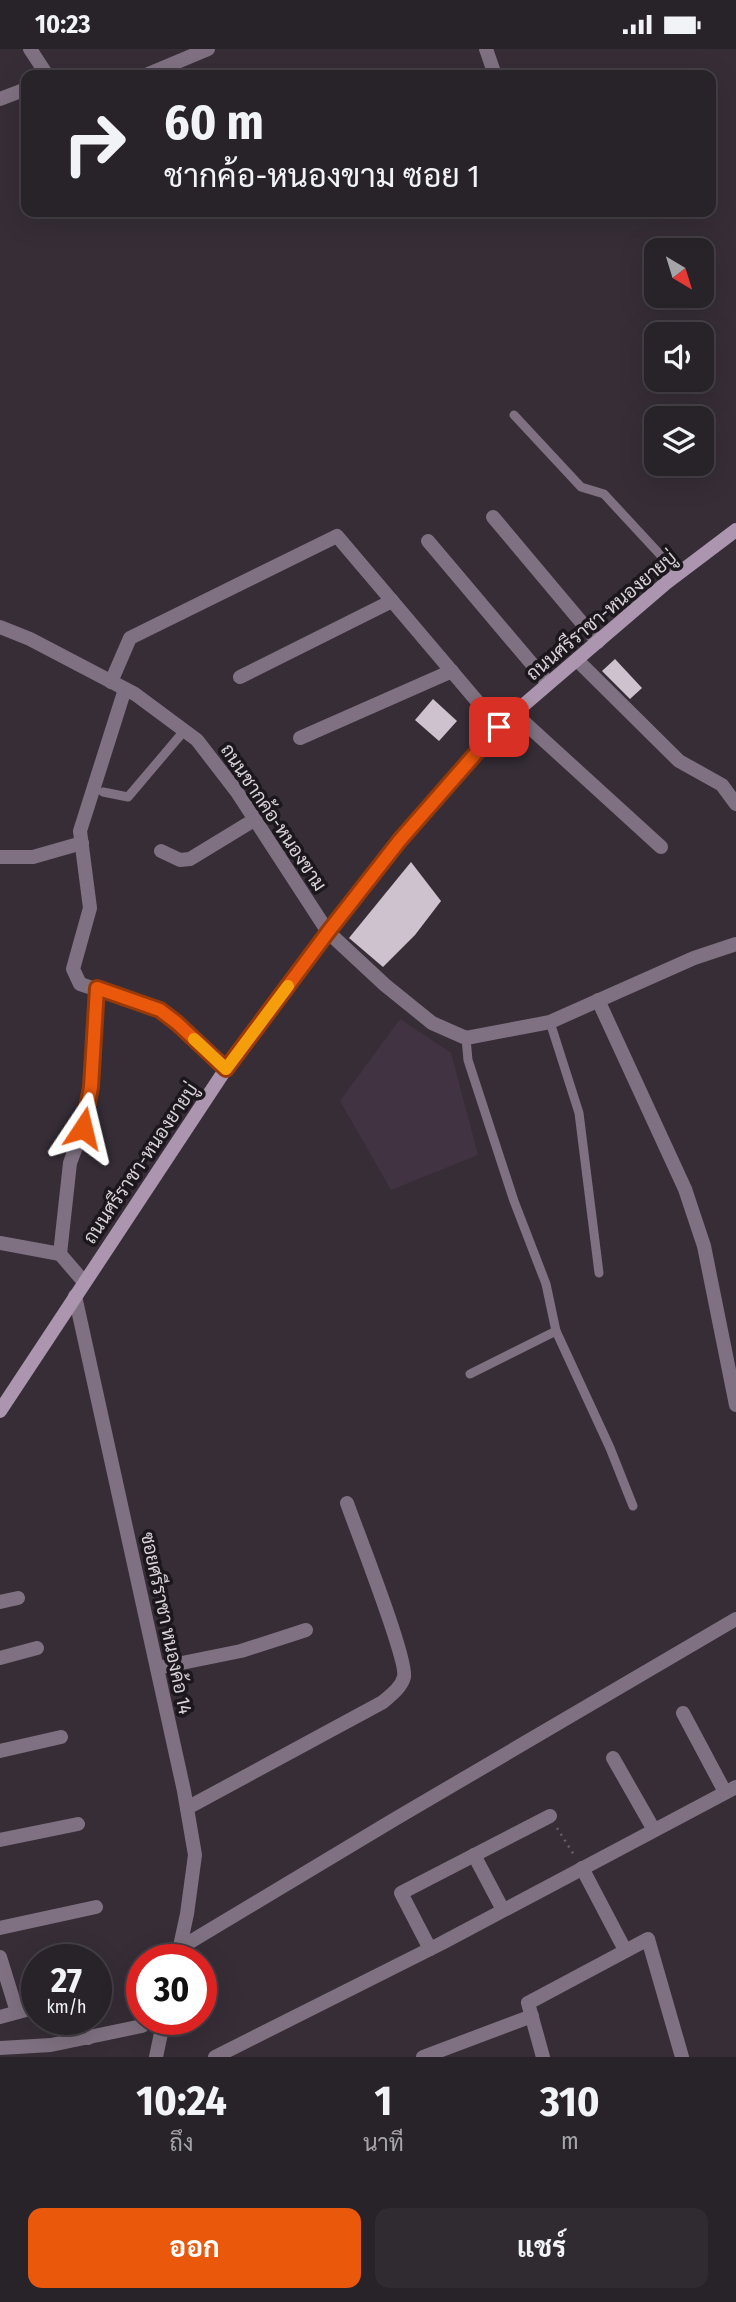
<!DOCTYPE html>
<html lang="th">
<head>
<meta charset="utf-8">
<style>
	:root { --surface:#282229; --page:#302a31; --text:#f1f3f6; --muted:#a5a4a8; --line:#443f46; --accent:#ea580c }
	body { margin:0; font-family:"Fira Sans Condensed",Sarabun,sans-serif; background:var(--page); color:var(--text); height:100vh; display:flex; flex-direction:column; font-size:26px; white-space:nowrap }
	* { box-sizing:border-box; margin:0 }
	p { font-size:23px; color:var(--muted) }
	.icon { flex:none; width:38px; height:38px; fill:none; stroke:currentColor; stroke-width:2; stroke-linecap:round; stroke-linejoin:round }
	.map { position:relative; height:2008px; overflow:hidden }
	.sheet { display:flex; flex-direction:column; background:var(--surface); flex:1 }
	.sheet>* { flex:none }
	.guide { position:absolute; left:21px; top:21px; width:695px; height:147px; border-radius:14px; box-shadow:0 7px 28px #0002,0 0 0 2px var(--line); background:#282229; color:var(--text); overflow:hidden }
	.needle { width:46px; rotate:142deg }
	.buttons { position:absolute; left:644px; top:189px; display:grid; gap:14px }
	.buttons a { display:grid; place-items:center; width:70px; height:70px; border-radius:14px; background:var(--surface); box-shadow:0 7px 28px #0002,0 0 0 2px var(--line); font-size:35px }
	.speed { position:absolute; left:21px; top:1895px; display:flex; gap:14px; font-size:35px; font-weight:700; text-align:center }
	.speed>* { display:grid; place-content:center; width:91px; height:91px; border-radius:50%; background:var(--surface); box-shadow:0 7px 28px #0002,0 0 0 2px var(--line); line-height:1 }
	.speed small { font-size:18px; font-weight:400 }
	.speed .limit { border:10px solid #d22; background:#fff; color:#111 }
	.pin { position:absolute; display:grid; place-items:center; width:60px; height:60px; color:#fff; margin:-30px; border-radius:14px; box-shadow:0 4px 10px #0006 }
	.me { position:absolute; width:77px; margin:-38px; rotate:10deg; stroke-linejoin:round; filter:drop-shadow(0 0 5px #0008) }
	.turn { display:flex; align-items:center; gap:24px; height:147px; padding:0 28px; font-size:32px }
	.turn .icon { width:91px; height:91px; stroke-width:2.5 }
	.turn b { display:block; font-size:49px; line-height:60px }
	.eta { display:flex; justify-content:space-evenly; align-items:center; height:119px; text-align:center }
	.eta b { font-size:42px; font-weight:700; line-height:49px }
	.button { display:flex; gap:14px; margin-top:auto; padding:14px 28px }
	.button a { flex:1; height:80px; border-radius:14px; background:var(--accent); color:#fff; font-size:28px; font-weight:700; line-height:80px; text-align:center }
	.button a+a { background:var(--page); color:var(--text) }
	.status { display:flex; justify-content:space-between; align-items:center; height:49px; padding:0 35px; background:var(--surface); direction:ltr }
	.status svg { height:19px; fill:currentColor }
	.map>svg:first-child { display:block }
	.built { fill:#413342 }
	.building { fill:#cec2cf }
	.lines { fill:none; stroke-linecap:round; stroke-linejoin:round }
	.path { stroke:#675f68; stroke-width:2.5; stroke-dasharray:2 5; stroke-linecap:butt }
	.service { stroke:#7f7181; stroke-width:9 }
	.minor { stroke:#7f7181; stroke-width:14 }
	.tertiary { stroke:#7f7181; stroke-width:14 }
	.secondary { stroke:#ac95ae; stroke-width:14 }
	.route-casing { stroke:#983908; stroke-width:18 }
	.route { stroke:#ea580c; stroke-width:12 }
	.slow { stroke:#f59e0b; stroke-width:12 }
	.labels { text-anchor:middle; stroke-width:7; stroke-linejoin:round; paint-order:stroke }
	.street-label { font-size:19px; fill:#d9d3d9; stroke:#1b171c }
</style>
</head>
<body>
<div class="status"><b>10:23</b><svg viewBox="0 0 49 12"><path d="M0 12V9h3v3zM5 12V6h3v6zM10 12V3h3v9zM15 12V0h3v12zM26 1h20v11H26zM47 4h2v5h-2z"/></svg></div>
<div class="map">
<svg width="736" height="2008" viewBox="0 0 736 2008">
	<rect width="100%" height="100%" fill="#362d37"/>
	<polygon class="built" points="400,970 451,1004 478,1106 391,1141 340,1052"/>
	<g class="building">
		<polygon points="615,610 642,639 630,650 602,622"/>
		<polygon points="433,650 457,672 439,692 415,671"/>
		<polygon points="411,813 441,852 415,886 383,918 349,889"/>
	</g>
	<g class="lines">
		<polyline class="path" points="557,1779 574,1806"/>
		<g class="service">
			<polyline points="514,366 581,438 604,445 678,525"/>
			<polyline points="103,743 128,748 184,682"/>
			<polyline points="550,973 579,1064 599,1224"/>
			<polyline points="466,989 468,1011 514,1152 546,1235 556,1282 610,1399 633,1457"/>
			<polyline points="470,1325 556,1282"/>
		</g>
		<g class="minor">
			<polyline points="30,0 47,26"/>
			<polyline points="486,0 495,26"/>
			<polyline points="146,26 208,0"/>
			<polyline points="0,50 26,40"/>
			<polyline points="493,468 598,593"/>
			<polyline points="428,492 548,634"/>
			<polyline points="577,611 679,712 722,736 736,755"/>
			<polyline points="240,628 392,552"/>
			<polyline points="111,633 130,589 337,487 499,678"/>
			<polyline points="125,640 80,782 90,859 73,920 80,935 160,961 177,974 226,1020"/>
			<polyline points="514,664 661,798"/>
			<polyline points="300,689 452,622"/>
			<polyline points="161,802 180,811 190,810 254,771"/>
			<polyline points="0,808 33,808 82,794"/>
			<polyline points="598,951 685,1140 704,1197 736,1356"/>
			<polyline points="0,1194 60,1205"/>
			<polyline points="84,1233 60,1205 70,1114 83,1079 91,1038 97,939"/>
			<polyline points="75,1247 184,1742 195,1806 187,1865 177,1911"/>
			<polyline points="0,1553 18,1549"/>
			<polyline points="0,1609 37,1599"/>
			<polyline points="157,1619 241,1602 306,1581"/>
			<polyline points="683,1664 725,1743"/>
			<polyline points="0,1702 61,1688"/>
			<polyline points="613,1709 654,1781"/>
			<path d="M187 1759 383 1653C391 1646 401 1639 404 1628 408 1611 356 1480 347 1454"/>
			<polyline points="0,1791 78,1775"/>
			<polyline points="474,1806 503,1861"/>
			<polyline points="582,1819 625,1901"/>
			<polyline points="0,1879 96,1858"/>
			<polyline points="180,1899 395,1770 736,1570"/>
			<polyline points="430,1900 401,1844 550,1767"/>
			<polyline points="0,1908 17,1963"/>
			<polyline points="0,1968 37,1958"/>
			<polyline points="83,1970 88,1989"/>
			<polyline points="0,1999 51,1996 142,1977"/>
			<polyline points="156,2008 164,1970"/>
			<polyline points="215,2008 442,1894 736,1738"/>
			<polyline points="423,2008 532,1967"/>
			<polyline points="543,2008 528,1954 648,1890 682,2008"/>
		</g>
		<polyline class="tertiary" points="0,578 30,590 135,645 197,691 237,743 328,883 385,936 432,974 466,989 550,973 694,909 736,895"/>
		<polyline class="secondary" points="0,1362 231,1012 328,883 414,774 505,672 666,534 736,481"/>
	</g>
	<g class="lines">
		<defs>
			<polyline id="route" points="83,1079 91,1038 97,939 160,961 177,974 226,1020 328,883 400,791 499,678"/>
		</defs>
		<use href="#route" class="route-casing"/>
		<use href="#route" class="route"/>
		<polyline class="slow" points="194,990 226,1020 288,937"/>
	</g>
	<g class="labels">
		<g class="street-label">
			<text transform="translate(601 566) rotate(-40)" y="7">ถนนศรีราชา-หนองยายบู่</text>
			<text transform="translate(274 768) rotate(56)" y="7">ถนนชากค้อ-หนองขาม</text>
			<text transform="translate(140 1114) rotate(-56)" y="7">ถนนศรีราชา-หนองยายบู่</text>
			<text transform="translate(167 1574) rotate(78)" y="7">ซอยศรีราชา หนองค้อ 14</text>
		</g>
	</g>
</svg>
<div class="buttons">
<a><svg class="needle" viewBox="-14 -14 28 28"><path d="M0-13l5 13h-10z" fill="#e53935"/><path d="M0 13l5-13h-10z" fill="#a5a4a8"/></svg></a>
<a><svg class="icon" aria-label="sound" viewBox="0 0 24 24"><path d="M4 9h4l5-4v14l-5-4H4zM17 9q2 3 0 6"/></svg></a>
<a><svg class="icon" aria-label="layers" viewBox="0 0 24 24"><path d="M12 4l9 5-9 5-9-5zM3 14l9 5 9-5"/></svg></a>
</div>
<div class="speed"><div>27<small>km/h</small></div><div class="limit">30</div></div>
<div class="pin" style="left:499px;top:678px;background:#d93025"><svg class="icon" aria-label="arrive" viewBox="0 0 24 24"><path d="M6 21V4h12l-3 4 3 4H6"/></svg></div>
<svg class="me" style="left:83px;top:1079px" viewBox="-20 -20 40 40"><path d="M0-17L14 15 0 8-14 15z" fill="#ea580c" stroke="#fff" stroke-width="4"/></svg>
<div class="guide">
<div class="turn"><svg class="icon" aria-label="right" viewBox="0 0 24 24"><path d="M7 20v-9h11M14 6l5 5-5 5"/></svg><div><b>60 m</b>ชากค้อ-หนองขาม ซอย 1</div></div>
</div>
</div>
<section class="sheet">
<div class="eta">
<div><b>10:24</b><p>ถึง</p></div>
<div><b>1</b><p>นาที</p></div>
<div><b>310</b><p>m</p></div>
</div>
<div class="button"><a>ออก</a><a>แชร์</a></div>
</section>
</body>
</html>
